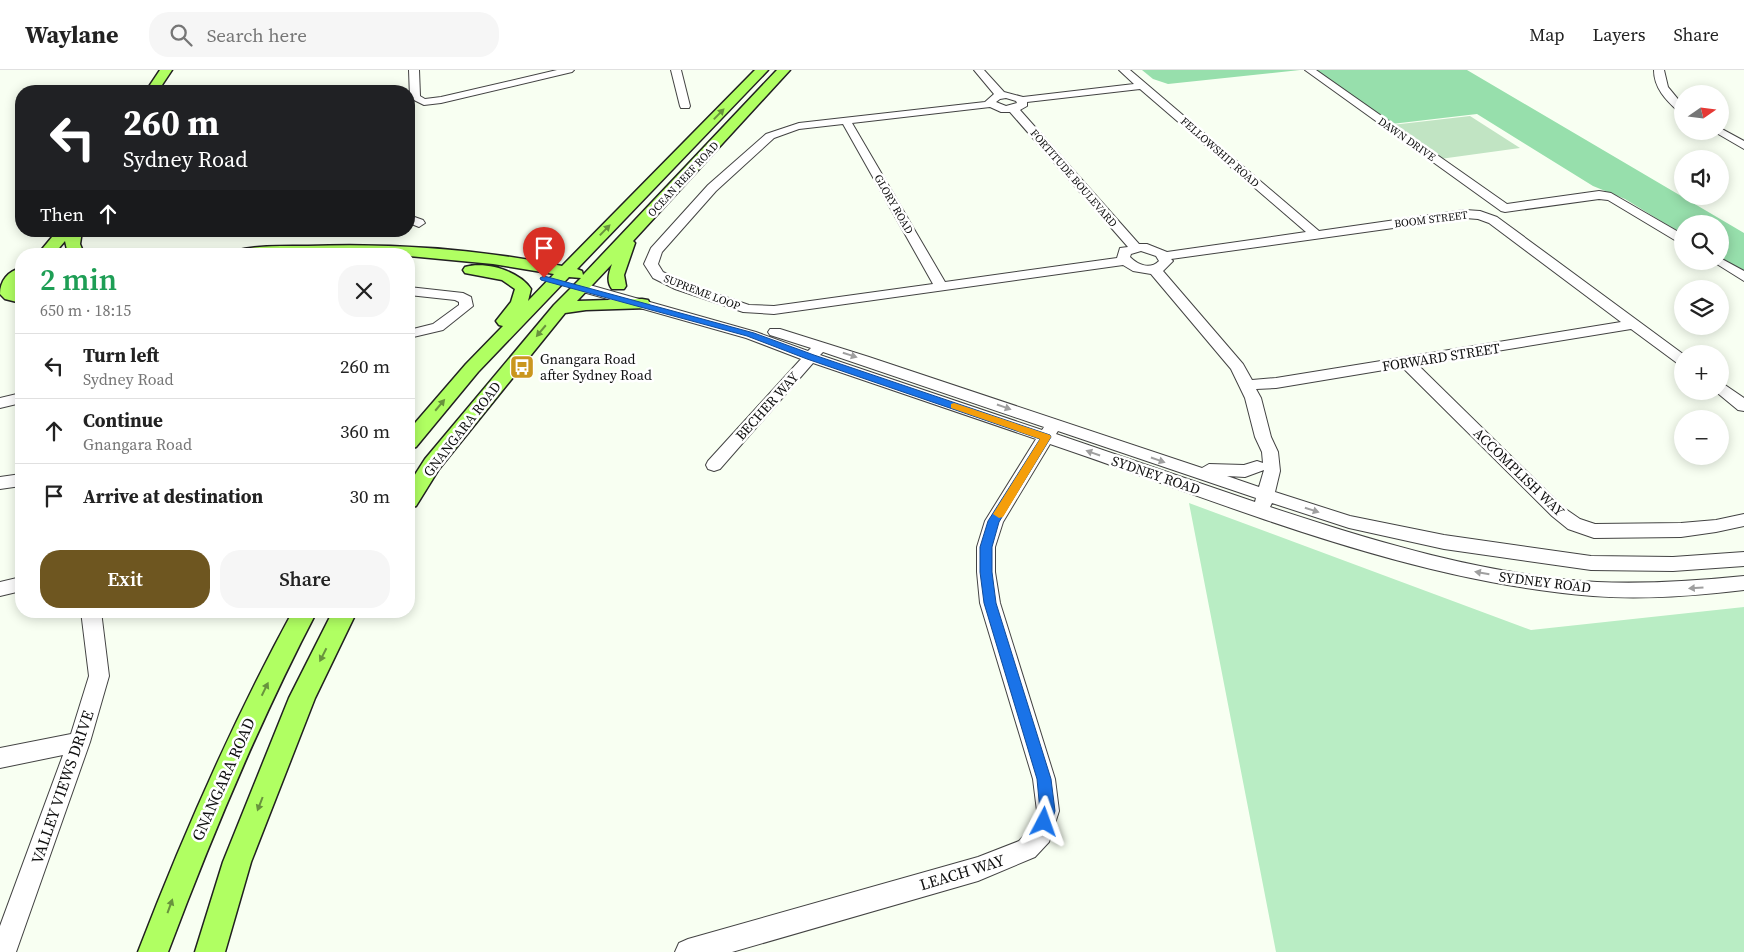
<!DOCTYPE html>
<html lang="en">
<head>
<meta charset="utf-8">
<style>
	:root { --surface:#fff; --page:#f6f6f6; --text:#222; --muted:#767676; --line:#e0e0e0; --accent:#6e5620 }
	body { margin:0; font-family:"Source Serif 4",serif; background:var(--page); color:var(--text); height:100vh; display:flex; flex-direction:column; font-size:19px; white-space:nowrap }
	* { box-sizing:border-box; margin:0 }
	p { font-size:16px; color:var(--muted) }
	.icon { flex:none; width:28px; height:28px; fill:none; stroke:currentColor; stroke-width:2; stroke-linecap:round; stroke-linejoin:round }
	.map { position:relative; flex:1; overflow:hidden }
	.drawer { position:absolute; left:15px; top:178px; width:400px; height:370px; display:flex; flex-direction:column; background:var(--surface); border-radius:20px; box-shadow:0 2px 12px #0003 }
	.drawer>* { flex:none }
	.top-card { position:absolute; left:15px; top:15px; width:400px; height:152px; border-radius:20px; box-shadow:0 2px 12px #0003; background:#202124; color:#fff; overflow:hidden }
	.needle { width:32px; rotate:76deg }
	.fabs { position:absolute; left:1674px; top:15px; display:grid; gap:10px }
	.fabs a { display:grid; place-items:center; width:55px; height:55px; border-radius:50%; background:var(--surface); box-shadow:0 2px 12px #0003; font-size:25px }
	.pin { position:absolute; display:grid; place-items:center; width:42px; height:42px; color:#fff; margin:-51px -21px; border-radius:50% 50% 50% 0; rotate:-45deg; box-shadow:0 0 5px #0007 }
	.pin .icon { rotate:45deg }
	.me { position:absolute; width:55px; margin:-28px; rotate:4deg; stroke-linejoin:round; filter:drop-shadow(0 0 4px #0008) }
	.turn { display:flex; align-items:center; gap:18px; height:105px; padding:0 25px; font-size:22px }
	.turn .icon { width:65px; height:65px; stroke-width:2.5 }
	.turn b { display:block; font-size:35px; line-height:42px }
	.then { display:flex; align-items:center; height:48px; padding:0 25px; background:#0003; gap:10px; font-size:19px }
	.round { display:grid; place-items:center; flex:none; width:52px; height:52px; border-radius:20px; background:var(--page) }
	.summary { display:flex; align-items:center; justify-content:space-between; height:85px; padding:0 25px }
	h1 { font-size:30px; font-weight:600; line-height:38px; color:#1e9e55 }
	.button { display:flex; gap:10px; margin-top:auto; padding:10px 25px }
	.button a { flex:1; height:58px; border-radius:20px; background:var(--accent); color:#fff; font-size:20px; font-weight:600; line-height:58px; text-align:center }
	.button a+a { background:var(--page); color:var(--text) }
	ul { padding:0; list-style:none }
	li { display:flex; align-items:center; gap:15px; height:65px; padding:0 25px; border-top:1px solid var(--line) }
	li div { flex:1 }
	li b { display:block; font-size:19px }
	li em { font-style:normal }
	header { display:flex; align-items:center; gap:30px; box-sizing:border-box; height:70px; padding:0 25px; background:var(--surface); border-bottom:1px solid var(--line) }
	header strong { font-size:24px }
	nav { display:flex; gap:28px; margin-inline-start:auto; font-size:18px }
	.search { width:350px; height:45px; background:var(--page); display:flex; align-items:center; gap:12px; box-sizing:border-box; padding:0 18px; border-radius:20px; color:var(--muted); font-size:19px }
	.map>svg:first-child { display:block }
	.green { fill:#b9edc4 }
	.forest { fill:#97dfac }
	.cemetery { fill:#c1e4c3 }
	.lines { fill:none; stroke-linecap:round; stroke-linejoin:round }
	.minor-casing { stroke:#434343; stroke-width:2 }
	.major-casing { stroke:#212121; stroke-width:3 }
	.minor { fill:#fff; fill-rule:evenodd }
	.major { fill:#b0ff62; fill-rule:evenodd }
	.oneway { fill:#68933d }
	.oneway2 { fill:#9f9f9f }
	.route { fill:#1a73e8; stroke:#114b97 }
	.slow { fill:#f59e0b }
	.labels { text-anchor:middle; stroke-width:5; stroke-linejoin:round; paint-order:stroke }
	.far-street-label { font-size:11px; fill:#101010; stroke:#fff }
	.street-label { font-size:14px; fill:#101010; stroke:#fff }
	.poi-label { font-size:14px; fill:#101010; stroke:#fff; text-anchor:start }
	.near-street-label { font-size:16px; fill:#101010; stroke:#fff }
</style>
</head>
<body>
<header>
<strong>Waylane</strong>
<div class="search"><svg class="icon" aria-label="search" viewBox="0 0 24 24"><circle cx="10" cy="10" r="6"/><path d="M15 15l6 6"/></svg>Search here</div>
<nav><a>Map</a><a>Layers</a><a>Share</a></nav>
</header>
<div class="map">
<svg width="1744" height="882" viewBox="0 0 1744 882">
	<rect width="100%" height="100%" fill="#f8fff2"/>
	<polygon class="green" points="1189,433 1531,560 1744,537 1744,882 1276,882"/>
	<g class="forest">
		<polygon points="1142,0 1300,0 1168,14 1153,9"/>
		<polygon points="1306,0 1467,0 1744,163 1744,202 1720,187 1720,154 1682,154 1682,164 1625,129 1593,116 1477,44 1383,55"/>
	</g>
	<polygon class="cemetery" points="1470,46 1520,78 1440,89 1392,55"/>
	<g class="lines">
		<defs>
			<g id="minor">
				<polygon points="409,0 419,0 420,26 425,29 441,27 557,0 574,0 572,2 441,33 424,35 410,28"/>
				<polygon points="671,0 681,0 690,36 689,38 681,38 680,36"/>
				<path d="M974 0H984L1004 22 1023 27 1134 14 1119 0H1130L1319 161 1465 140 1480 141 1497 147 1683 284 1682 294 1677 293 1631 259 1417 294 1564 438 1580 449 1595 454 1681 453 1716 450 1744 444V456L1716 462 1681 467 1594 468 1568 459 1552 446 1402 297 1276 318 1256 319 1261 328 1271 367 1278 382 1280 401 1275 422 1350 446 1444 465 1591 486 1673 487 1744 482V496L1673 501 1591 500 1444 479 1349 458 1272 433 1270 437C1376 472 1485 505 1597 512 1646 514 1695 511 1744 506V520C1694 526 1644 530 1593 526 1405 511 1227 434 1050 374L1003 452 995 477V502L1000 533 1055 709 1059 741 1049 772 1035 787 978 811 732 882H675L679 873 688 869 978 787 1019 771 1031 758 1037 741 1033 709 980 533 977 502V477L985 451 1036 369 813 293 720 399 714 401 708 399 706 395 708 391 801 289 746 268 576 220 574 217 576 214H586L756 262 808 281 811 278 770 265 768 262 770 259H780L869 287 1202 398 1209 394 1244 395 1257 391 1263 393 1262 382 1255 367 1245 328 1231 299 1151 204 1133 201 1123 195 774 244 743 242 675 219 653 208 644 194 651 178 708 115 766 64 799 53 985 32 994 24ZM1140 19 1306 162 1167 182 1147 174H1139L1020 40 1027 36V32ZM1006 28 1016 31 1017 33 1006 36 996 32 1000 29ZM990 37 1001 42H1010L1128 177 1120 178 1117 188 945 212 852 53ZM843 54 933 214 774 236 749 235 685 213 663 202 658 194 662 182 716 121 774 68 799 59ZM1465 148 1478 149 1489 153 1621 252 1276 308 1252 310 1243 294 1163 201 1173 191 1171 189ZM1141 181 1156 186 1159 191C1150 200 1138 195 1130 187L1131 184ZM823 282 1044 357 1042 360 820 285ZM1058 361 1256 428 1255 432 1056 364ZM1264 400 1259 417 1227 406 1245 407Z"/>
				<polygon points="1305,0 1316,0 1507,134 1599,121 1611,123 1682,164 1682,173 1678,172 1608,130 1599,129 1505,142 1501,141"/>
				<path d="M1654 0H1664L1668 17 1682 34V42L1678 41C1666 30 1654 18 1654 0Z"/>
				<polygon points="1720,58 1744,71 1744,79 1713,61 1720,61"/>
				<polygon points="409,145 423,150 425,153 419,157 409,153"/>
				<polygon points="1720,188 1744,201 1744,211 1712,191 1720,191"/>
				<polygon points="409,217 463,223 471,227 473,236 443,260 409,268 409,260 433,254 459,235 459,232 455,230 409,225"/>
				<polygon points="1720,313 1725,315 1744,328 1744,341 1738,340 1715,321 1720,321"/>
				<polygon points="21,323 21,333 0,338 0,328"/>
				<polygon points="21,404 21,416 0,419 0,407"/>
				<polygon points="21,507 21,521 0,526 0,512"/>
				<polygon points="81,541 101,541 109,606 90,672 16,882 0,882 0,856 63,685 0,698 0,678 71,664 89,606"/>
			</g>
			<g id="major">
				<polygon points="160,0 172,0 158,21 146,21"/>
				<path d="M755 0H768L577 199 582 201 583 205 777 0H790L633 171 635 173 624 205 626 216 624 219H612C606 211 609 203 612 194L577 231 642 229 648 230 650 234 648 238 586 240 565 243 439 399 416 436 409 438V414L425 389 554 235 581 208 569 207 478 302 416 377 409 379V360L466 294 503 256 499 255 496 251 511 232 515 219 502 210 465 203 463 200 465 197C486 191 519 201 531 219L528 231 554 204 493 194 409 186V184H233L235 181C258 175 284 176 308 176 393 173 478 179 562 196Z"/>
				<polygon points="57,161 82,161 80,174 84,184 68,184 65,171 54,184 38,184"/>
				<path d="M21 198V210L17 214 15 220 21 223V233L5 229 0 224C0 211 8 201 21 198Z"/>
				<path d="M293 541H317C259 652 212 765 168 882H138C183 765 233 651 293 541Z"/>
				<polygon points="333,541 357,541 315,628 251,792 225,882 195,882 223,792 289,628"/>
			</g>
		</defs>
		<use href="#minor" class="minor-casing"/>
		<use href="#major" class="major-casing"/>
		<use href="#minor" class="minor"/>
		<use href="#major" class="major"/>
	</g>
	<defs><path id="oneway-solid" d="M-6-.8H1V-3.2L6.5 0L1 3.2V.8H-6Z" transform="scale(1.25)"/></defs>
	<g class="oneway">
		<use href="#oneway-solid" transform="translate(719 44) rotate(-46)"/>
		<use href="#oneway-solid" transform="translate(605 160) rotate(-46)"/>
		<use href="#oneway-solid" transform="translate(541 261) rotate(130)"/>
		<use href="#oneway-solid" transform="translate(440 335) rotate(-50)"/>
		<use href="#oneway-solid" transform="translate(323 585) rotate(117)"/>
		<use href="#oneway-solid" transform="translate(265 619) rotate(-64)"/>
		<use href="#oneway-solid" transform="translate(260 734) rotate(111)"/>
		<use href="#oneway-solid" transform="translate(170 836) rotate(-70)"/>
	</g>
	<g class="oneway2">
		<use href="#oneway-solid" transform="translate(850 285) rotate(17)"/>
		<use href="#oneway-solid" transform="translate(1004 337) rotate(19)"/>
		<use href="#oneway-solid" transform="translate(1093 383) rotate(-161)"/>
		<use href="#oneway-solid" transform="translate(1158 390) rotate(19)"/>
		<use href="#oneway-solid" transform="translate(1312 440) rotate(18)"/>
		<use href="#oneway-solid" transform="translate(1482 503) rotate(-170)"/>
		<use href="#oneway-solid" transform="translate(1696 518) rotate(176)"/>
	</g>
	<polygon class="route" points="544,206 754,263 814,285 1050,365 1051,367 999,452 992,477 992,502 996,533 1051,709 1055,741 1050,757 1044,759 1039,757 1037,752 1040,741 1037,709 984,533 980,502 980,477 988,451 1040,369 807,289 747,266 541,210 540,208"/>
	<polygon class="slow" points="954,333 1050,365 1051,367 1003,447 999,448 993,444 1040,369 951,338 951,334"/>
	<defs>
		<symbol id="bus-square" viewBox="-11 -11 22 22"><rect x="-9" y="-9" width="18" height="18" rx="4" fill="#ca961e" stroke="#fff"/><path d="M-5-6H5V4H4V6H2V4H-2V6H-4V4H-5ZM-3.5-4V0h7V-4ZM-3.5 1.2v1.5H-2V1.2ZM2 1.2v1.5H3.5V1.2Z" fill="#fff"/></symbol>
	</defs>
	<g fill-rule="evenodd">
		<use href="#bus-square" x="508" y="283" width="28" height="28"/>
	</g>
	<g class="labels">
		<g class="far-street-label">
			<text transform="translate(1407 69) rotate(35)" y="4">DAWN DRIVE</text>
			<text transform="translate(1220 82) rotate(41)" y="4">FELLOWSHIP ROAD</text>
			<text transform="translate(1074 108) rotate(49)" y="4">FORTITUDE BOULEVARD</text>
			<text transform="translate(683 109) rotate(-47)" y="4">OCEAN REEF ROAD</text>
			<text transform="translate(894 134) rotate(60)" y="4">GLORY ROAD</text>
			<text transform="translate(1431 149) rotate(-7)" y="4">BOOM STREET</text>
			<text transform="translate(702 222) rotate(21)" y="4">SUPREME LOOP</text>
		</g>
		<g class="street-label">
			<text transform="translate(1441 287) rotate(-9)" y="5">FORWARD STREET</text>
			<text transform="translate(767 336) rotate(-48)" y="5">BECHER WAY</text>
			<text transform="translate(462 359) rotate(-52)" y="5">GNANGARA ROAD</text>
			<text transform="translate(1519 402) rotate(44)" y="5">ACCOMPLISH WAY</text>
			<text transform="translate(1156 405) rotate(19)" y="5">SYDNEY ROAD</text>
			<text transform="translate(1545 512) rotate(7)" y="5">SYDNEY ROAD</text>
		</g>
		<g class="poi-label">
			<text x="540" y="294">Gnangara Road<tspan x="540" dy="16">after Sydney Road</tspan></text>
		</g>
		<g class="near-street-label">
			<text transform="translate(223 709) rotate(-66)" y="6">GNANGARA ROAD</text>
			<text transform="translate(62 717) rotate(-71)" y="6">VALLEY VIEWS DRIVE</text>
			<text transform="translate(962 802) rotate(-17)" y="6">LEACH WAY</text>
		</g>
	</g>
</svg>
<div class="fabs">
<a><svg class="needle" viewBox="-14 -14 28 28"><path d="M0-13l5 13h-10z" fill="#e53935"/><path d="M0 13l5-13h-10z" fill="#767676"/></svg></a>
<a><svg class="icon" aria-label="sound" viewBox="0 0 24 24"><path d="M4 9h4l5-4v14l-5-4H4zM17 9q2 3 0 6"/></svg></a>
<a><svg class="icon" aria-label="search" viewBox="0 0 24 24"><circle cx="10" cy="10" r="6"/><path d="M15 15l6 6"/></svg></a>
<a><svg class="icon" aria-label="layers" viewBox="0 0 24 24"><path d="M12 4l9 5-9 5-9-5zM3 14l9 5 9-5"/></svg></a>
<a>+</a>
<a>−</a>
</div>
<div class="pin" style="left:544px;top:208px;background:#d93025"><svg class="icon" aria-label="arrive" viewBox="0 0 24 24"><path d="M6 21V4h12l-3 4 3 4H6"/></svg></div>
<svg class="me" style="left:1044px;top:752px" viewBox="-20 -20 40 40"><path d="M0-17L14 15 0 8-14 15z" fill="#1a73e8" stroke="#fff" stroke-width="4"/></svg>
<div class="top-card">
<div class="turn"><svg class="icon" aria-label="left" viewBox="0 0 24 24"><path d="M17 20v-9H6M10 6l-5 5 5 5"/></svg><div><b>260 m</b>Sydney Road</div></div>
<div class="then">Then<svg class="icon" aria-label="ahead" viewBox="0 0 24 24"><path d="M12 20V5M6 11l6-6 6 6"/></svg></div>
</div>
<section class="drawer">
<div class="summary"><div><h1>2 min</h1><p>650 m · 18:15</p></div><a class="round"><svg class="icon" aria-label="close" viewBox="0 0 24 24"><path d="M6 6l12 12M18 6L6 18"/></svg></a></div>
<ul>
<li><svg class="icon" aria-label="left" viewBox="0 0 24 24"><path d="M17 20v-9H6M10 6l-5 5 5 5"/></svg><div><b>Turn left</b><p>Sydney Road</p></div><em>260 m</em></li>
<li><svg class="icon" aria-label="ahead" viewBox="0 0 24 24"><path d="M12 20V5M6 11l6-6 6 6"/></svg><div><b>Continue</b><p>Gnangara Road</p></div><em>360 m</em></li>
<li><svg class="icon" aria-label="arrive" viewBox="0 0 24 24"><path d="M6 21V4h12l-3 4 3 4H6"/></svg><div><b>Arrive at destination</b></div><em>30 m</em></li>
</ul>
<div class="button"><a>Exit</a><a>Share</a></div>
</section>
</div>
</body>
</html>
